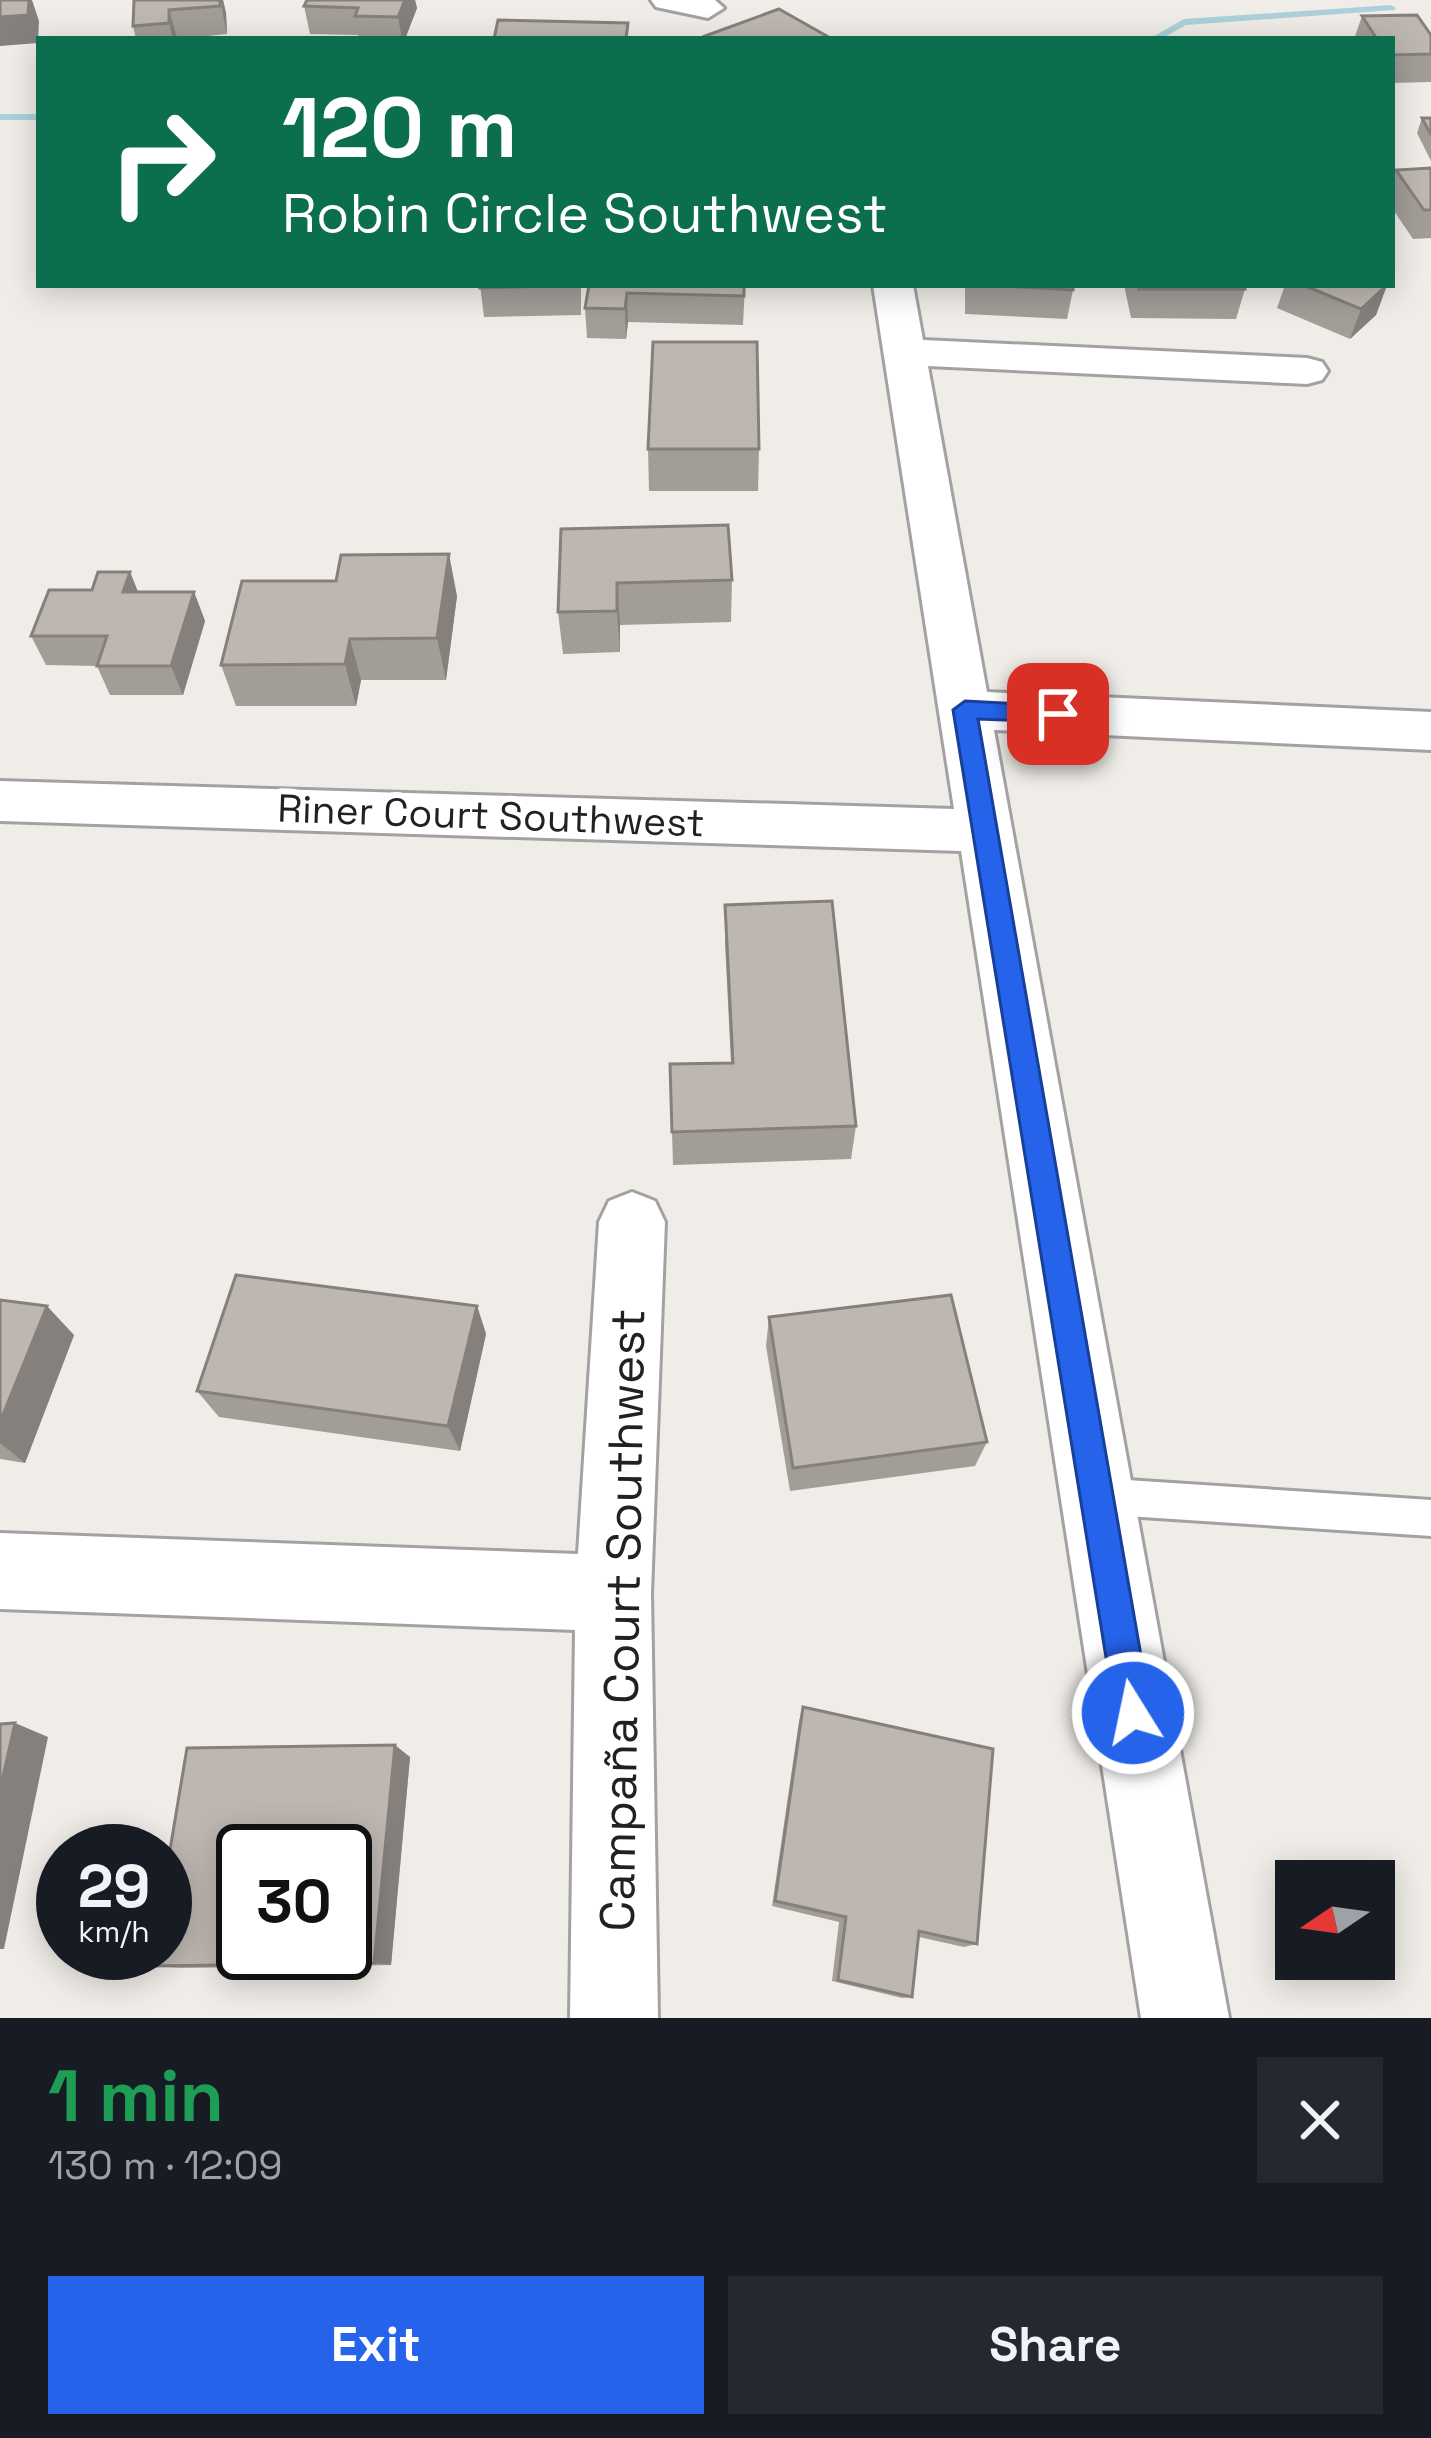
<!DOCTYPE html>
<html lang="en">
<head>
<meta charset="utf-8">
<style>
	:root { --surface:#171b24; --page:#242831; --text:#f1f3f6; --muted:#9ea1a6; --accent:#2563eb }
	body { margin:0; font-family:"Space Grotesk",sans-serif; background:var(--page); color:var(--text); height:100vh; display:flex; flex-direction:column; font-size:45px; white-space:nowrap }
	* { box-sizing:border-box; margin:0 }
	p { font-size:39px; color:var(--muted) }
	.icon { flex:none; width:66px; height:66px; fill:none; stroke:currentColor; stroke-width:2; stroke-linecap:round; stroke-linejoin:round }
	.map { position:relative; height:2018px; overflow:hidden }
	.drawer { display:flex; flex-direction:column; background:var(--surface); flex:1 }
	.drawer>* { flex:none }
	.banner { position:absolute; left:36px; top:36px; width:1359px; height:252px; border-radius:0px; box-shadow:0 6px 30px #0003; background:#0b6e4f; color:#fff; overflow:hidden }
	.needle { width:78px; rotate:257deg }
	.tools { position:absolute; left:1275px; top:1860px; display:grid; gap:24px }
	.tools a { display:grid; place-items:center; width:120px; height:120px; border-radius:0px; background:var(--surface); box-shadow:0 6px 30px #0003; font-size:60px }
	.speed { position:absolute; left:36px; top:1824px; display:flex; gap:24px; font-size:60px; font-weight:700; text-align:center }
	.speed>* { display:grid; place-content:center; width:156px; height:156px; border-radius:50%; background:var(--surface); box-shadow:0 6px 30px #0003; line-height:1 }
	.speed small { font-size:30px; font-weight:400 }
	.speed .limit { border:6px solid #111; border-radius:18px; background:#fff; color:#111 }
	.pin { position:absolute; display:grid; place-items:center; width:102px; height:102px; color:#fff; margin:-51px; border-radius:24px; box-shadow:0 6px 18px #0006 }
	.me { position:absolute; width:132px; margin:-66px; rotate:350deg; stroke-linejoin:round; filter:drop-shadow(0 0 9px #0008) }
	.turn { display:flex; align-items:center; gap:42px; height:252px; padding:0 48px; font-size:54px }
	.turn .icon { width:156px; height:156px; stroke-width:2.5 }
	.turn b { display:block; font-size:84px; line-height:102px }
	.round { display:grid; place-items:center; flex:none; width:126px; height:126px; border-radius:0px; background:var(--page) }
	.head { display:flex; align-items:center; justify-content:space-between; height:204px; padding:0 48px }
	h1 { font-size:72px; font-weight:600; line-height:90px; color:#1e9e55 }
	.button { display:flex; gap:24px; margin-top:auto; padding:24px 48px }
	.button a { flex:1; height:138px; border-radius:0px; background:var(--accent); color:#fff; font-size:48px; font-weight:600; line-height:138px; text-align:center }
	.button a+a { background:var(--page); color:var(--text) }
	.map>svg:first-child { display:block }
	.lines { fill:none; stroke-linecap:round; stroke-linejoin:round }
	.stream { fill:#acd1da; fill-rule:evenodd }
	.service-casing { stroke:#a2a2a2; stroke-width:6 }
	.minor-casing { stroke:#a2a2a2; stroke-width:6 }
	.service { fill:#fff; fill-rule:evenodd }
	.minor { fill:#fff; fill-rule:evenodd }
	.wall { fill:#a39d98 }
	.shaded-wall { fill:#85807c }
	.building { fill:#beb7b1; stroke:#85807c; stroke-width:3; fill-rule:evenodd }
	.route { fill:#2563eb; stroke:#184099; stroke-width:3 }
	.labels { text-anchor:middle; stroke-width:12; stroke-linejoin:round; paint-order:stroke }
	.street-label { font-size:39px; fill:#212121; stroke:#fff }
	.near-street-label { font-size:48px; fill:#212121; stroke:#fff }
</style>
</head>
<body>
<div class="map">
<svg width="1431" height="2018" viewBox="0 0 1431 2018">
	<rect width="100%" height="100%" fill="#f0ede8"/>
	<g class="lines">
		<g class="stream">
			<polygon points="1391,5 1396,8 1394,10 1186,25 1161,39 1149,39 1184,19"/>
			<rect x="0" y="114" width="39" height="6"/>
		</g>
		<defs>
			<polygon id="service" points="1096,1478 1431,1500 1431,1536 1096,1514 1083,1509 1078,1496 1083,1483"/>
			<g id="minor">
				<polygon points="651,0 715,0 724,8 708,18 656,7"/>
				<polygon points="873,285 913,285 923,340 1307,358 1322,362 1328,371 1322,380 1307,384 928,366 987,692 1431,712 1431,750 994,730 1229,2018 1141,2018 961,851 0,821 0,781 954,809"/>
				<polygon points="632,1192 655,1201 665,1222 651,1593 658,2018 570,2018 575,1630 0,1609 0,1533 578,1554 599,1222 609,1201"/>
			</g>
		</defs>
		<use href="#service" class="service-casing"/>
		<use href="#minor" class="minor-casing"/>
		<use href="#service" class="service"/>
		<use href="#minor" class="minor"/>
	</g>
	<g class="wall">
		<polygon points="134,0 223,0 226,13 227,34 177,39 136,39 133,26"/>
		<polygon points="307,0 415,0 417,8 405,39 359,39 358,35 310,34 304,6"/>
		<polygon points="1362,16 1431,35 1431,82 1392,83 1392,39 1354,39"/>
		<polygon points="1422,118 1431,118 1431,161 1417,133"/>
		<polygon points="1431,168 1431,238 1413,239 1392,208 1392,181 1396,170"/>
		<polygon points="480,285 581,285 581,315 484,317"/>
		<polygon points="589,285 745,285 743,325 628,322 626,339 587,338 585,308"/>
		<polygon points="965,285 1073,285 1073,290 1067,319 965,314"/>
		<polygon points="1124,285 1244,285 1245,289 1236,319 1131,318"/>
		<polygon points="1285,285 1387,285 1376,315 1350,339 1277,308"/>
		<polygon points="648,449 759,449 758,491 649,491"/>
		<polygon points="561,529 732,580 731,622 620,625 620,652 563,654 558,612"/>
		<polygon points="130,572 138,592 194,592 205,621 183,695 110,695 97,666 46,665 31,636 92,590"/>
		<polygon points="457,596 446,680 361,680 356,706 236,706 221,665"/>
		<polygon points="725,905 856,1126 851,1159 673,1165 672,1132 731,1063 725,943"/>
		<polygon points="0,1300 74,1335 25,1463 0,1459"/>
		<polygon points="477,1306 486,1334 460,1451 219,1417 197,1391"/>
		<polygon points="769,1317 987,1442 975,1466 790,1491 766,1346"/>
		<polygon points="803,1707 977,1944 964,1947 919,1937 912,1997 902,1998 832,1981 839,1922 772,1906 799,1721"/>
		<polygon points="410,1757 391,1965 180,1968 151,1966"/>
	</g>
	<g class="shaded-wall">
		<polygon points="29,0 32,0 39,21 38,43 0,46 0,17"/>
		<polygon points="220,0 223,0 226,13 227,34"/>
		<polygon points="405,0 415,0 417,8 405,39 402,39 398,17"/>
		<polygon points="169,10 177,38 177,39 173,39 169,23"/>
		<polygon points="1387,285 1376,315 1350,339 1361,309"/>
		<polygon points="627,293 628,322 626,339 625,309"/>
		<polygon points="449,554 457,596 446,680 437,638"/>
		<polygon points="130,572 142,602 123,592"/>
		<polygon points="617,583 620,625 620,652 617,611"/>
		<polygon points="194,592 205,621 183,695 171,666"/>
		<polygon points="350,639 361,680 356,706 345,664"/>
		<polygon points="47,1306 74,1335 25,1463 0,1443 0,1422"/>
		<polygon points="477,1306 486,1334 460,1451 448,1426"/>
		<polygon points="15,1723 48,1737 4,1949 0,1949 0,1790"/>
		<polygon points="395,1745 410,1757 391,1965 374,1963"/>
	</g>
	<g class="building">
		<polygon points="0,0 29,0 28,15 0,17"/>
		<polygon points="134,0 220,0 220,6 169,10 169,23 133,26"/>
		<polygon points="307,0 405,0 398,17 355,16 358,8 304,6"/>
		<polygon points="779,9 832,39 709,39 705,36"/>
		<polygon points="1417,15 1431,35 1431,54 1392,55 1392,39 1377,39 1362,16"/>
		<polygon points="498,20 628,23 626,39 494,39"/>
		<polygon points="1422,118 1431,118 1431,135"/>
		<polygon points="1431,168 1431,210 1424,210 1396,170"/>
		<polygon points="480,285 579,285 480,288"/>
		<polygon points="589,285 744,285 744,296 627,293 625,309 585,308"/>
		<polygon points="988,285 1073,285 1073,290"/>
		<polygon points="1138,285 1244,285 1245,289 1139,289"/>
		<polygon points="1303,285 1387,285 1361,309"/>
		<polygon points="653,342 757,342 759,449 648,449"/>
		<polygon points="728,525 732,580 617,583 617,611 558,612 561,529"/>
		<polygon points="449,554 437,638 350,639 345,664 221,665 242,581 336,581 341,555"/>
		<polygon points="98,572 130,572 123,592 194,592 171,666 97,666 107,636 31,636 49,590 92,590"/>
		<polygon points="832,901 856,1126 672,1132 670,1064 733,1063 725,905"/>
		<polygon points="236,1275 477,1306 448,1426 197,1391"/>
		<polygon points="951,1295 987,1442 793,1468 769,1317"/>
		<polygon points="0,1300 47,1306 0,1422"/>
		<polygon points="803,1707 993,1749 977,1944 919,1931 912,1997 838,1980 846,1917 775,1901"/>
		<polygon points="15,1723 0,1790 0,1724"/>
		<path d="M395 1745 374 1963 151 1966 153 1953H165V1880L187 1748ZM243 1851H345V1953H243Z"/>
	</g>
	<polygon class="route" points="965,701 1058,706 1070,714 1058,722 978,719 1151,1713 1146,1726 1133,1731 1120,1726 1115,1713 953,710"/>
	<g class="labels">
		<g class="street-label">
			<text transform="translate(491 815) rotate(2)" y="14">Riner Court Southwest</text>
		</g>
		<g class="near-street-label">
			<text transform="translate(622 1620) rotate(-89)" y="17">Campaña Court Southwest</text>
		</g>
	</g>
</svg>
<div class="tools">
<a><svg class="needle" viewBox="-14 -14 28 28"><path d="M0-13l5 13h-10z" fill="#e53935"/><path d="M0 13l5-13h-10z" fill="#9ea1a6"/></svg></a>
</div>
<div class="speed"><div>29<small>km/h</small></div><div class="limit">30</div></div>
<div class="pin" style="left:1058px;top:714px;background:#d93025"><svg class="icon" aria-label="arrive" viewBox="0 0 24 24"><path d="M6 21V4h12l-3 4 3 4H6"/></svg></div>
<svg class="me" style="left:1133px;top:1713px" viewBox="-20 -20 40 40"><circle r="17" fill="#2563eb" stroke="#fff" stroke-width="3"/><path d="M0-11L8 9 0 5-8 9z" fill="#fff"/></svg>
<div class="banner">
<div class="turn"><svg class="icon" aria-label="right" viewBox="0 0 24 24"><path d="M7 20v-9h11M14 6l5 5-5 5"/></svg><div><b>120 m</b>Robin Circle Southwest</div></div>
</div>
</div>
<section class="drawer">
<div class="head"><div><h1>1 min</h1><p>130 m · 12:09</p></div><a class="round"><svg class="icon" aria-label="close" viewBox="0 0 24 24"><path d="M6 6l12 12M18 6L6 18"/></svg></a></div>
<div class="button"><a>Exit</a><a>Share</a></div>
</section>
</body>
</html>
